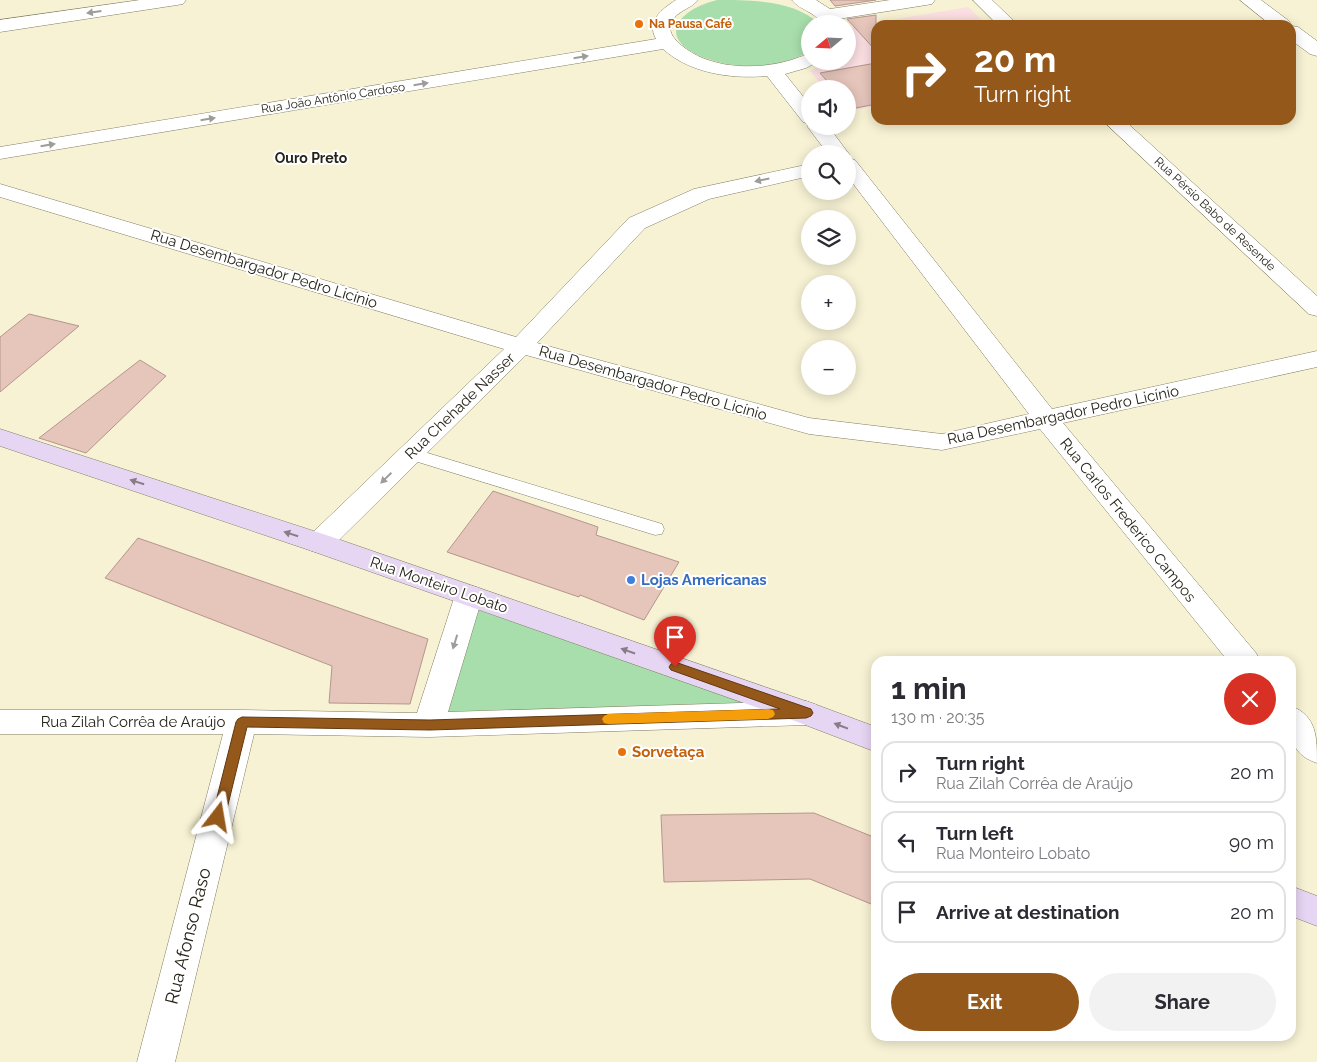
<!DOCTYPE html>
<html lang="en">
<head>
<meta charset="utf-8">
<style>
	:root { --surface:#fff; --page:#f2f2f3; --text:#2b2b33; --muted:#7c7c81; --line:#e1e1e2; --accent:#94581a }
	body { margin:0; font-family:Raleway,sans-serif; background:var(--page); color:var(--text); height:100vh; display:flex; flex-direction:column; font-size:19px; white-space:nowrap }
	* { box-sizing:border-box; margin:0 }
	p { font-size:16px; color:var(--muted) }
	.icon { flex:none; width:28px; height:28px; fill:none; stroke:currentColor; stroke-width:2; stroke-linecap:round; stroke-linejoin:round }
	.map { position:relative; flex:1; overflow:hidden }
	.side { position:absolute; left:871px; top:656px; width:425px; height:385px; display:flex; flex-direction:column; background:var(--surface); border-radius:15px; box-shadow:0 2px 12px #0003 }
	.side>* { flex:none }
	.banner { position:absolute; left:871px; top:20px; width:425px; height:105px; border-radius:15px; box-shadow:0 2px 12px #0003; background:#94581a; color:#fff; overflow:hidden }
	.needle { width:32px; rotate:251deg }
	.buttons { position:absolute; left:801px; top:15px; display:grid; gap:10px }
	.buttons a { display:grid; place-items:center; width:55px; height:55px; border-radius:50%; background:var(--surface); box-shadow:0 2px 12px #0003; font-size:25px }
	.pin { position:absolute; display:grid; place-items:center; width:42px; height:42px; color:#fff; margin:-51px -21px; border-radius:50% 50% 50% 0; rotate:-45deg; box-shadow:0 0 5px #0007 }
	.pin .icon { rotate:45deg }
	.me { position:absolute; width:55px; margin:-28px; rotate:14deg; stroke-linejoin:round; filter:drop-shadow(0 0 4px #0008) }
	.turn { display:flex; align-items:center; gap:18px; height:105px; padding:0 20px; font-size:22px }
	.turn .icon { width:65px; height:65px; stroke-width:2.5 }
	.turn b { display:block; font-size:35px; line-height:42px }
	.round { display:grid; place-items:center; flex:none; width:52px; height:52px; border-radius:26px; background:var(--page) }
	.summary { display:flex; align-items:center; justify-content:space-between; height:85px; padding:0 20px }
	h1 { font-size:30px; font-weight:700; line-height:38px }
	.button { display:flex; gap:10px; margin-top:auto; padding:10px 20px }
	.button a { flex:1; height:58px; border-radius:30px; background:var(--accent); color:#fff; font-size:20px; font-weight:700; line-height:58px; text-align:center }
	.button a+a { background:var(--page); color:var(--text) }
	ul { padding:0; list-style:none }
	li { display:flex; align-items:center; gap:15px; height:62px; margin:0 10px 8px; padding:0 10px; border:2px solid var(--line); border-radius:15px }
	li div { flex:1 }
	li b { display:block; font-size:19px }
	li em { font-style:normal }
	.map>svg:first-child { display:block }
	.education { fill:#fbdfe2 }
	.green { fill:#a8deac }
	.building { fill:#e6c5bb; stroke:#b5968c }
	.lines { fill:none; stroke-linecap:round; stroke-linejoin:round }
	.lane-casing { stroke:#817d61; stroke-width:1 }
	.street-casing { stroke:#817d61; stroke-width:1 }
	.secondary-casing { stroke:#817d61; stroke-width:1 }
	.lane { fill:#fff; fill-rule:evenodd }
	.street { fill:#fff; fill-rule:evenodd }
	.secondary { fill:#e7d6f3; fill-rule:evenodd }
	.oneway { fill:#9d9c98 }
	.oneway2 { fill:#867d86 }
	.route { fill:#94581a; stroke:#603911 }
	.slow { fill:#f59e0b }
	.food-dot { fill:#e8710a; stroke:#fff; stroke-width:2 }
	.shop-dot { fill:#3f7fe0; stroke:#fff; stroke-width:2 }
	.labels { text-anchor:middle; stroke-width:4; stroke-linejoin:round; paint-order:stroke }
	.far-food-label { font-size:12px; font-weight:bold; fill:#c56008; stroke:#fff; text-anchor:start }
	.far-street-label { font-size:12px; fill:#262419; stroke:#fff }
	.far-neighbourhood-label { font-size:14px; font-weight:bold; fill:#262419; stroke:#fff }
	.street-label { font-size:15px; fill:#262419; stroke:#fff }
	.shop-label { font-size:15px; font-weight:bold; fill:#366cbe; stroke:#fff; text-anchor:start }
	.food-label { font-size:15px; font-weight:bold; fill:#c56008; stroke:#fff; text-anchor:start }
	.near-street-label { font-size:18px; fill:#262419; stroke:#fff }
</style>
</head>
<body>
<div class="map">
<svg width="1317" height="1062" viewBox="0 0 1317 1062">
	<rect width="100%" height="100%" fill="#f7f2d4"/>
	<polygon class="education" points="968,7 987,25 876,25 876,106 848,111 848,89 825,89 810,71 830,61 848,61 848,41 851,37 851,27"/>
	<g class="green">
		<path d="M717 0C750 0 796 0 819 24H810V51C780 69 737 70 705 58 655 39 677 10 717 0Z"/>
		<polygon points="469,595 806,713 429,725"/>
	</g>
	<g class="building">
		<polygon points="830,0 876,0 835,6"/>
		<polygon points="876,15 876,51 847,19"/>
		<polygon points="876,63 876,104 851,109 848,105 848,89 834,89 820,73"/>
		<polygon points="29,314 79,326 0,392 0,337"/>
		<polygon points="140,360 166,376 86,453 39,438"/>
		<polygon points="493,491 598,527 596,535 679,562 644,620 580,595 579,597 447,552"/>
		<polygon points="138,538 428,639 410,704 329,703 332,666 105,578"/>
		<polygon points="814,813 876,838 876,906 810,879 664,882 661,815"/>
	</g>
	<g class="lines">
		<defs>
			<polygon id="lane" points="411,448 662,524 664,529 662,534 655,535 405,458 402,454 405,450"/>
			<g id="street">
				<polygon points="140,0 186,0 183,4 177,5 0,32 0,20"/>
				<path d="M676 0H698C691 9 676 11 672 22 667 31 674 39 681 45 708 68 751 70 784 62 793 60 801 56 810 54V61H819L806 68 785 74 810 105V126H828L849 154 848 157V154H828L807 126 809 124 803 122 767 76C732 79 691 74 663 49L0 159V147L656 39C646 21 662 9 676 0Z"/>
				<path d="M792 0H816L830 9 890 0H935L932 4 926 5 838 19 841 24H823C814 11 799 10 792 0Z"/>
				<polygon points="973,0 992,0 1018,25 998,25"/>
				<polygon points="1240,0 1261,0 1289,21 1292,26 1298,27 1317,41 1317,56 1310,54 1291,40 1291,25 1271,25"/>
				<polygon points="1102,120 1124,120 1317,296 1317,316 1309,314"/>
				<polygon points="848,158 855,160 1052,409 1317,351 1317,367 1063,423 1256,653 1260,661 1228,661 1040,429 942,450 809,434 526,355 329,550 319,553 309,550 305,543 309,536 504,349 0,197 0,184 516,337 629,218 694,189 810,164 810,176 709,199 645,228 537,343 809,418 942,434 1029,414 848,177"/>
				<polygon points="469,585 479,588 483,595 448,712 806,701 817,705 821,713 817,721 806,725 429,737 254,734 175,1062 137,1062 223,734 0,734 0,710 242,710 417,713 455,595 459,588"/>
				<path d="M1291 706C1317 716 1317 737 1317 763 1287 753 1291 732 1291 706Z"/>
			</g>
			<g id="secondary">
				<polygon points="0,429 329,536 817,705 876,727 876,752 795,721 309,550 0,446"/>
				<polygon points="1291,886 1317,896 1317,926 1291,916"/>
			</g>
		</defs>
		<use href="#lane" class="lane-casing"/>
		<use href="#street" class="street-casing"/>
		<use href="#secondary" class="secondary-casing"/>
		<use href="#lane" class="lane"/>
		<use href="#street" class="street"/>
		<use href="#secondary" class="secondary"/>
	</g>
	<defs><path id="oneway-solid" d="M-6-.8H1V-3.2L6.5 0L1 3.2V.8H-6Z" transform="scale(1.25)"/></defs>
	<g class="oneway">
		<use href="#oneway-solid" transform="translate(94 12) rotate(172)"/>
		<use href="#oneway-solid" transform="translate(581 57) rotate(-9)"/>
		<use href="#oneway-solid" transform="translate(421 84) rotate(-9)"/>
		<use href="#oneway-solid" transform="translate(208 119) rotate(-9)"/>
		<use href="#oneway-solid" transform="translate(48 145) rotate(-9)"/>
		<use href="#oneway-solid" transform="translate(762 180) rotate(168)"/>
		<use href="#oneway-solid" transform="translate(386 478) rotate(136)"/>
		<use href="#oneway-solid" transform="translate(455 642) rotate(107)"/>
	</g>
	<g class="oneway2">
		<use href="#oneway-solid" transform="translate(137 482) rotate(-162)"/>
		<use href="#oneway-solid" transform="translate(291 534) rotate(-162)"/>
		<use href="#oneway-solid" transform="translate(628 651) rotate(-161)"/>
		<use href="#oneway-solid" transform="translate(841 726) rotate(-159)"/>
	</g>
	<polygon class="route" points="675,662 811,709 813,713 811,716 806,718 430,730 247,727 225,817 223,821 218,822 214,821 212,817 236,722 238,719 242,717 430,720 780,709 671,670 669,667 671,664"/>
	<polygon class="slow" points="768,709 773,710 775,714 773,717 768,719 608,724 604,723 602,719 604,716 608,714"/>
	<g class="food-dot">
		<circle cx="639" cy="24" r="5"/>
		<circle cx="622" cy="752" r="5"/>
	</g>
	<circle class="shop-dot" cx="631" cy="580" r="5"/>
	<g class="labels">
		<g class="far-food-label">
			<text x="649" y="28">Na Pausa Café</text>
		</g>
		<g class="far-street-label">
			<text transform="translate(333 98) rotate(-9)" y="4">Rua João Antônio Cardoso</text>
			<text transform="translate(1215 214) rotate(43)" y="4">Rua Pérsio Babo de Resende</text>
		</g>
		<g class="far-neighbourhood-label">
			<text x="311" y="163">Ouro Preto</text>
		</g>
		<g class="street-label">
			<text transform="translate(264 269) rotate(17)" y="5">Rua Desembargador Pedro Licínio</text>
			<text transform="translate(653 383) rotate(16)" y="5">Rua Desembargador Pedro Licínio</text>
			<text transform="translate(460 406) rotate(-44)" y="5">Rua Chehade Nasser</text>
			<text transform="translate(1063 415) rotate(-12)" y="5">Rua Desembargador Pedro Licínio</text>
			<text transform="translate(1128 520) rotate(51)" y="5">Rua Carlos Frederico Campos</text>
			<text transform="translate(439 585) rotate(19)" y="5">Rua Monteiro Lobato</text>
			<text x="133" y="727">Rua Zilah Corrêa de Araújo</text>
		</g>
		<g class="shop-label">
			<text x="641" y="585">Lojas Americanas</text>
		</g>
		<g class="food-label">
			<text x="632" y="757">Sorvetaça</text>
		</g>
		<g class="near-street-label">
			<text transform="translate(188 936) rotate(-76)" y="6">Rua Afonso Raso</text>
		</g>
	</g>
</svg>
<div class="buttons">
<a><svg class="needle" viewBox="-14 -14 28 28"><path d="M0-13l5 13h-10z" fill="#e53935"/><path d="M0 13l5-13h-10z" fill="#7c7c81"/></svg></a>
<a><svg class="icon" aria-label="sound" viewBox="0 0 24 24"><path d="M4 9h4l5-4v14l-5-4H4zM17 9q2 3 0 6"/></svg></a>
<a><svg class="icon" aria-label="search" viewBox="0 0 24 24"><circle cx="10" cy="10" r="6"/><path d="M15 15l6 6"/></svg></a>
<a><svg class="icon" aria-label="layers" viewBox="0 0 24 24"><path d="M12 4l9 5-9 5-9-5zM3 14l9 5 9-5"/></svg></a>
<a>+</a>
<a>−</a>
</div>
<div class="pin" style="left:675px;top:667px;background:#d93025"><svg class="icon" aria-label="arrive" viewBox="0 0 24 24"><path d="M6 21V4h12l-3 4 3 4H6"/></svg></div>
<svg class="me" style="left:218px;top:817px" viewBox="-20 -20 40 40"><path d="M0-17L14 15 0 8-14 15z" fill="#94581a" stroke="#fff" stroke-width="4"/></svg>
<div class="banner">
<div class="turn"><svg class="icon" aria-label="right" viewBox="0 0 24 24"><path d="M7 20v-9h11M14 6l5 5-5 5"/></svg><div><b>20 m</b>Turn right</div></div>
</div>
<section class="side">
<div class="summary"><div><h1>1 min</h1><p>130 m · 20:35</p></div><a class="round" style="background:#d93025;color:#fff"><svg class="icon" aria-label="close" viewBox="0 0 24 24"><path d="M6 6l12 12M18 6L6 18"/></svg></a></div>
<ul>
<li><svg class="icon" aria-label="right" viewBox="0 0 24 24"><path d="M7 20v-9h11M14 6l5 5-5 5"/></svg><div><b>Turn right</b><p>Rua Zilah Corrêa de Araújo</p></div><em>20 m</em></li>
<li><svg class="icon" aria-label="left" viewBox="0 0 24 24"><path d="M17 20v-9H6M10 6l-5 5 5 5"/></svg><div><b>Turn left</b><p>Rua Monteiro Lobato</p></div><em>90 m</em></li>
<li><svg class="icon" aria-label="arrive" viewBox="0 0 24 24"><path d="M6 21V4h12l-3 4 3 4H6"/></svg><div><b>Arrive at destination</b></div><em>20 m</em></li>
</ul>
<div class="button"><a>Exit</a><a>Share</a></div>
</section>
</div>
</body>
</html>
